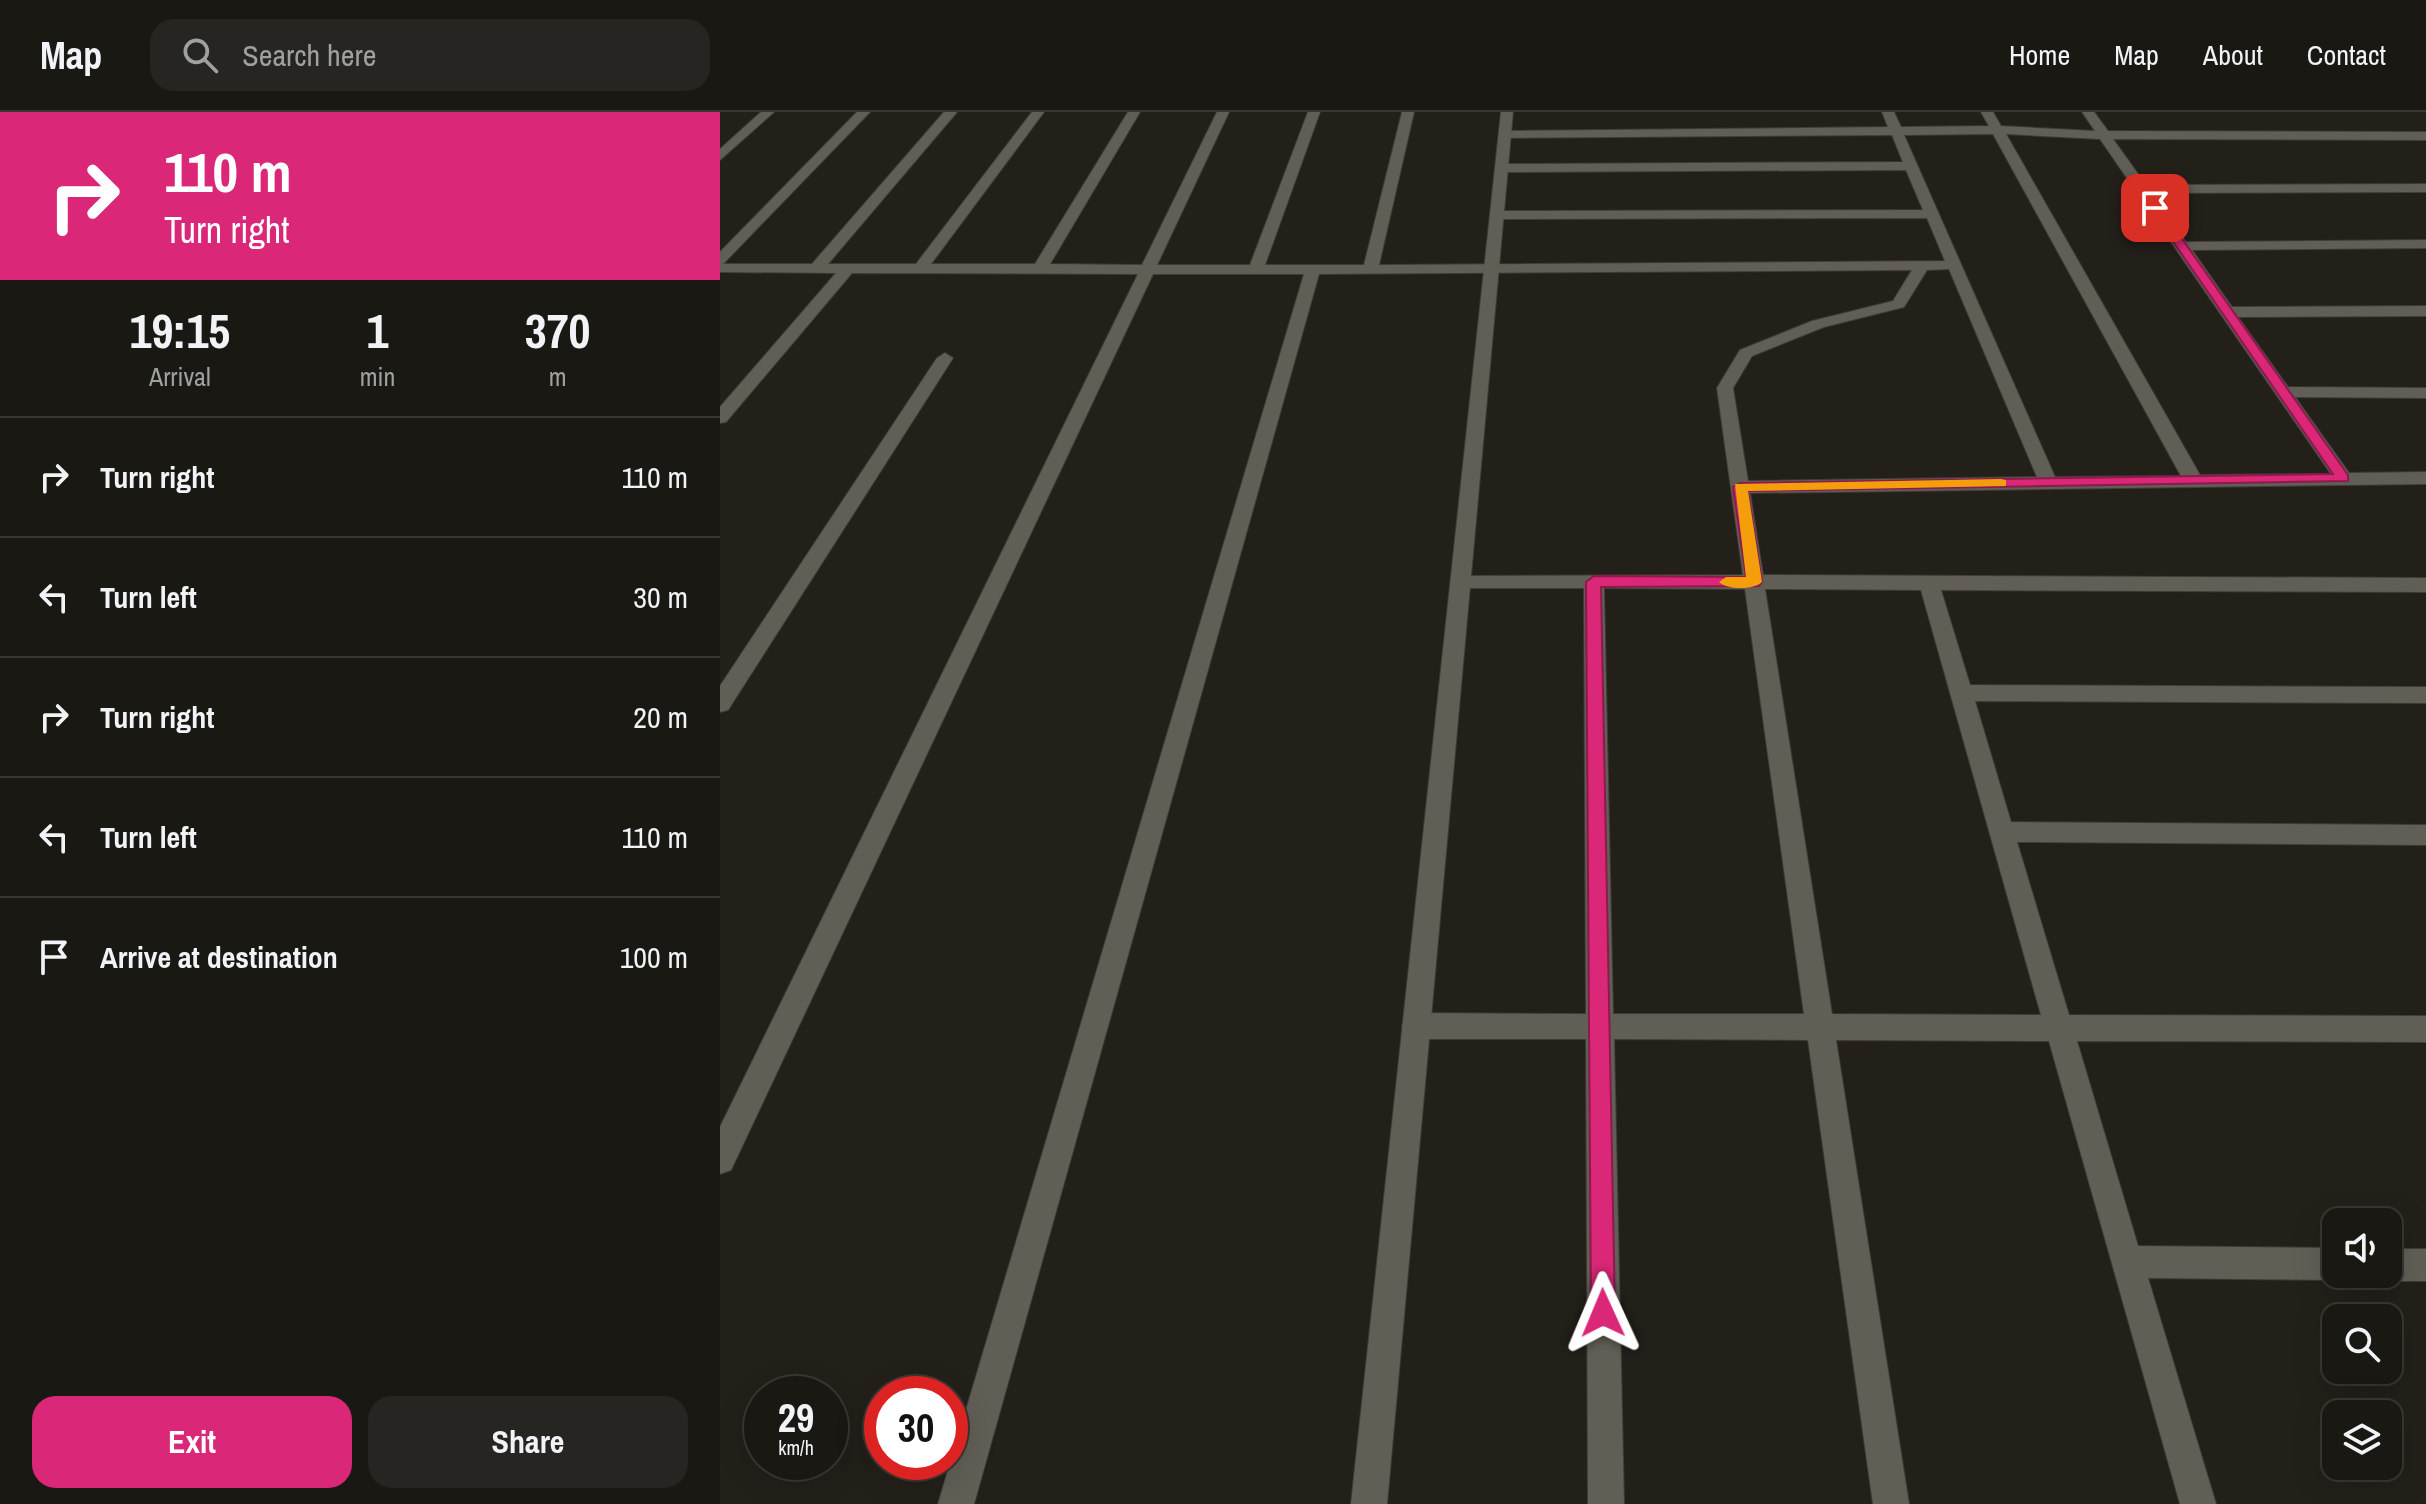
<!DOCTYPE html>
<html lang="en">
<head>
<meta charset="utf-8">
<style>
	:root { --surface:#1a1813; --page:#272521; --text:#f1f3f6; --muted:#9fa0a0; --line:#383733; --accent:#db2777 }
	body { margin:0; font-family:"Archivo Narrow",sans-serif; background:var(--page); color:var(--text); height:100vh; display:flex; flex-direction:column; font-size:30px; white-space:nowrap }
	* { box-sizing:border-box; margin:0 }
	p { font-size:26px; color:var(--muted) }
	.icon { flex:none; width:44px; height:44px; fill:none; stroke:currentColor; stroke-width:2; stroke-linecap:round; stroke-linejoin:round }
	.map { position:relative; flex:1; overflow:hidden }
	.panel { display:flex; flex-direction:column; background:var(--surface); width:720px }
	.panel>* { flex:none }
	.top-card { background:#db2777; color:#fff; overflow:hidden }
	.controls { position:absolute; left:1602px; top:1096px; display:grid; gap:16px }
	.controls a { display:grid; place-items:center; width:80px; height:80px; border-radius:16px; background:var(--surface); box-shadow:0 8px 32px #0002,0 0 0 2px var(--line); font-size:40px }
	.speed { position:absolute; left:24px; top:1264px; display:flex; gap:16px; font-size:40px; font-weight:700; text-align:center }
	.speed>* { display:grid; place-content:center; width:104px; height:104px; border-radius:50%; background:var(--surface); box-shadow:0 8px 32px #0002,0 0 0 2px var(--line); line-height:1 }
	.speed small { font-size:20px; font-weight:400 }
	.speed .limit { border:12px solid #d22; background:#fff; color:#111 }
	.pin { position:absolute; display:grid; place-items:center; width:68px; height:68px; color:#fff; margin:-34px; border-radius:16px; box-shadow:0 4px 12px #0006 }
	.me { position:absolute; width:88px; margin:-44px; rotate:359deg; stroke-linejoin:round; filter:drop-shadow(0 0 6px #0008) }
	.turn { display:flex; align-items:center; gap:28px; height:168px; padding:0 32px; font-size:36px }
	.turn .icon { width:104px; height:104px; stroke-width:2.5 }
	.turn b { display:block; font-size:56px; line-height:68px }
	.eta { display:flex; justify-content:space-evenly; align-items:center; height:136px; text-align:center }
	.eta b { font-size:48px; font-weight:700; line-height:56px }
	.button { display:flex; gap:16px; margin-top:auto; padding:16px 32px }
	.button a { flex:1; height:92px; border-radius:24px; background:var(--accent); color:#fff; font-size:32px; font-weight:700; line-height:92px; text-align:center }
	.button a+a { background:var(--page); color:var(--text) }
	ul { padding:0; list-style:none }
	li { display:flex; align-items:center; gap:24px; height:120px; padding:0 32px; border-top:2px solid var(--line) }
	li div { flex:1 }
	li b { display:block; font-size:30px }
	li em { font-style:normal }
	header { display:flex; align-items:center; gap:48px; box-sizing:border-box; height:112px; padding:0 40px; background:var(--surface); border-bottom:2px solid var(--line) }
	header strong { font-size:38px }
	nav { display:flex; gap:44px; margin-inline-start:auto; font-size:28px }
	.search { width:560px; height:72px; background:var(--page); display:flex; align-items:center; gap:20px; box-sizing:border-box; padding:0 28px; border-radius:24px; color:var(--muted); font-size:30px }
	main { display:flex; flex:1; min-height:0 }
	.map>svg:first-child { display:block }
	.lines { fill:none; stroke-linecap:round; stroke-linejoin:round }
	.street-casing { stroke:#3d3c36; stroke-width:2 }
	.secondary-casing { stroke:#3d3c36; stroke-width:2 }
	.street { fill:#615e56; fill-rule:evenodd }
	.secondary { fill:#615e56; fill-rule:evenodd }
	.route { fill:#db2777; stroke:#8e194d; stroke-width:2 }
	.slow { fill:#f59e0b }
</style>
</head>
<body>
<header>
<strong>Map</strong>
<div class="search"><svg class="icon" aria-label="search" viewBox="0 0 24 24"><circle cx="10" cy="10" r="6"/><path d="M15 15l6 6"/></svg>Search here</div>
<nav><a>Home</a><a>Map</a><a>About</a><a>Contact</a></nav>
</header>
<main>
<section class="panel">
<div class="top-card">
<div class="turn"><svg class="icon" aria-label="right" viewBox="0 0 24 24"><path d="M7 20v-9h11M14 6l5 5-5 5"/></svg><div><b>110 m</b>Turn right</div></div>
</div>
<div class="eta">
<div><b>19:15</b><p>Arrival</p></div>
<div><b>1</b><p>min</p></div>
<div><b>370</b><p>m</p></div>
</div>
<ul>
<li><svg class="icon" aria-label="right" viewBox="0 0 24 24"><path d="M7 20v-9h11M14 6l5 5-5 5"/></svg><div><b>Turn right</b></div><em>110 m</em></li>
<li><svg class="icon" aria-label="left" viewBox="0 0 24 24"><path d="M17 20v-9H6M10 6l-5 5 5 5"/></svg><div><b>Turn left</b></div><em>30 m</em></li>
<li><svg class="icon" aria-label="right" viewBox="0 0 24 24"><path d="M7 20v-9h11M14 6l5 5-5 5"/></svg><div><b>Turn right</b></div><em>20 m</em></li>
<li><svg class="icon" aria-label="left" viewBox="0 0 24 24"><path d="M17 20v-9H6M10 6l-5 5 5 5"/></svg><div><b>Turn left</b></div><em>110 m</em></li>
<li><svg class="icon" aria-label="arrive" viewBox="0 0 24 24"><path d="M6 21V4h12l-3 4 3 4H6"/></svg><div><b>Arrive at destination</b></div><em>100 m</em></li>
</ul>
<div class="button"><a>Exit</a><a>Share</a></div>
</section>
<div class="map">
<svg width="1706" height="1392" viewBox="0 0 1706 1392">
	<rect width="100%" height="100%" fill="#222019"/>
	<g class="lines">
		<defs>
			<g id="street">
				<polygon points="41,0 54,0 0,48 0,37"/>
				<path d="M137 0H150L3 152H92L224 0H237L108 152H196L312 0H324L211 152H315L408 0H420L330 152 422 153 497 0H509L437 153H530L588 0H600L545 153H644L682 0H694L659 153 1225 149 1207 106 777 107 770 103 777 99 1203 98 1186 58 782 60 775 56 782 52 1183 50 1172 23 781 26V20L785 19 1168 15 1162 0H1174L1181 15 1269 14 1261 0H1273L1281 14 1375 19 1362 0H1374L1388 19 1706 20V28L1393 27 1426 73 1706 72V80L1431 81 1466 130 1706 128V136L1472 138 1512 195 1706 194V204L1518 205 1568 275 1706 276V286L1575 285 1629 361 1706 360V372L1030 381 1043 463 1706 466V480L1221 478 1250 573 1706 575V591L1255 589 1291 710 1706 713V733L1297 730 1349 903 1706 904V930L1357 929 1418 1134 1616 1136V1162H1628L1616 1168 1428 1166 1496 1392H1460L1329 929 1116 928 1189 1392H1153L1088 928 894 927 904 1392H868L866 927H696L686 923 682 914 686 905 696 901 866 902 864 476H741L731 469 734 464 1023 463 997 276 1020 238 1092 209 1173 189 1192 158 599 162 254 1392H218L584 162H433L11 1058 0 1062V1015L418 162 132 161 6 310 0 311V295L116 161 0 160V140ZM1273 22 1461 364 1335 365 1184 23ZM1286 22 1380 27 1611 362 1480 363ZM1229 157 1317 365 1028 369 1013 276 1032 244 1104 215 1184 195 1207 158ZM884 476 1025 477 1084 902H893ZM1045 477 1201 478 1321 903 1112 902Z"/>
				<polygon points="225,241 233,246 8,598 0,600 0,574 217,246"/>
				<polygon points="1668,1137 1706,1137 1706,1169 1668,1169 1657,1164 1656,1162 1668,1162"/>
			</g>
			<polygon id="secondary" points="781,0 793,0 667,1392 631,1392"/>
		</defs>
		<use href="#street" class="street-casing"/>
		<use href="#secondary" class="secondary-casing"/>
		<use href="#street" class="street"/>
		<use href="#secondary" class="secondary"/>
	</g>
	<polygon class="route" points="1435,93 1439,94 1628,363 1628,369 1028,379 1042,470 1039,474 881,475 895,1201 892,1210 883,1214 874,1210 871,1201 866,470 874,464 1026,465 1013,375 1020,371 1613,362 1430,96"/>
	<path class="slow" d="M1281 367 1286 368V374L1028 379 1042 470C1033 478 1008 478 999 470L1006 465H1026L1015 372Z"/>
</svg>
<div class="controls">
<a><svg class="icon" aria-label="sound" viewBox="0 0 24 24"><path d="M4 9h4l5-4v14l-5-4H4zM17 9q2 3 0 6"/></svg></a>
<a><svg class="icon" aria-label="search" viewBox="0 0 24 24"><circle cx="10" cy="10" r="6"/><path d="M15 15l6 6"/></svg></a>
<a><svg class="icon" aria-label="layers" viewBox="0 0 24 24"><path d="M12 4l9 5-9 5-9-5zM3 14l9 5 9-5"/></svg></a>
</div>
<div class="speed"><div>29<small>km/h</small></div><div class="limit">30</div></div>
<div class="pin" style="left:1435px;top:96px;background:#d93025"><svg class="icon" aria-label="arrive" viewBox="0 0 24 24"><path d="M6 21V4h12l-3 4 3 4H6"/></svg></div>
<svg class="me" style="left:883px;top:1201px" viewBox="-20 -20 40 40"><path d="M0-17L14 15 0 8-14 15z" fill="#db2777" stroke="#fff" stroke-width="4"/></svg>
</div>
</main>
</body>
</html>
